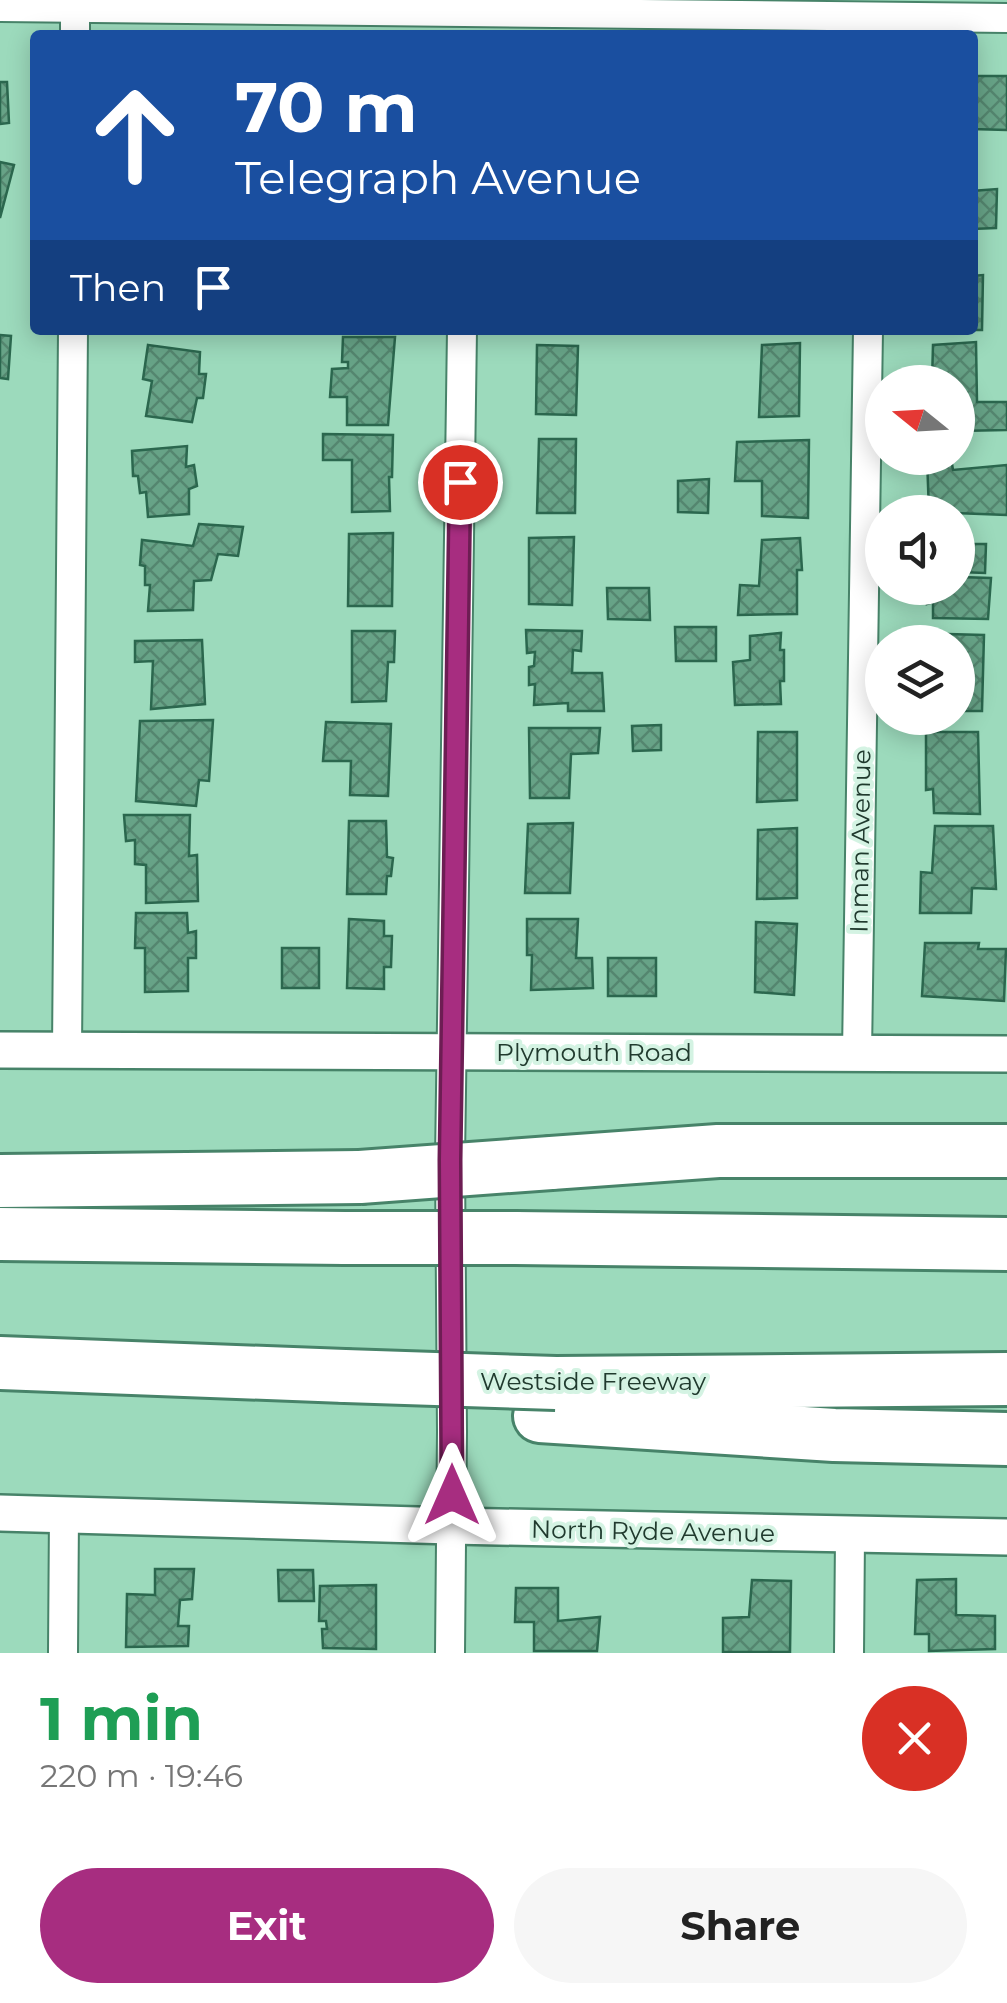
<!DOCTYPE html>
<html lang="en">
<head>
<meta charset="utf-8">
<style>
	:root { --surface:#fff; --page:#f6f6f6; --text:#222; --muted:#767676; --accent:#a72d80 }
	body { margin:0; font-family:Montserrat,sans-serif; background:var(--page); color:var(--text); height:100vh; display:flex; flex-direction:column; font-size:38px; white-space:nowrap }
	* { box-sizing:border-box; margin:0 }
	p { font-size:32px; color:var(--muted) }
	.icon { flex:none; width:55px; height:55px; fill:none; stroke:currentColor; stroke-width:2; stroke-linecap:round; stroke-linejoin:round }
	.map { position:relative; height:1653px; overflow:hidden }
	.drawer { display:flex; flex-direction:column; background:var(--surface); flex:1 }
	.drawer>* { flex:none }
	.guide { position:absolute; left:30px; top:30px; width:948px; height:305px; border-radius:10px; box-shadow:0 5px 25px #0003; background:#1a4fa0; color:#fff; overflow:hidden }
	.needle { width:65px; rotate:288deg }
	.buttons { position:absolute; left:865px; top:365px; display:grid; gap:20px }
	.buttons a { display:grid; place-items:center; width:110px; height:110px; border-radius:50%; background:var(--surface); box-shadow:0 5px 25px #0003; font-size:50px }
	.pin { position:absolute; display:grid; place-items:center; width:85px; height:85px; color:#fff; margin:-42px; border:5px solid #fff; border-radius:50%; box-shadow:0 2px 10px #0007 }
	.me { position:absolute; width:110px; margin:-55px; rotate:0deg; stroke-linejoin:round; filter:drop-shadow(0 0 8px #0008) }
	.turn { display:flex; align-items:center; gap:35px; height:210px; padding:0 40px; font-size:45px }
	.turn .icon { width:130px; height:130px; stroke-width:2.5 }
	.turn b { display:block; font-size:70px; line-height:85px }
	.then { display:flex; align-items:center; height:95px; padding:0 40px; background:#0003; gap:20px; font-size:38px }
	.round { display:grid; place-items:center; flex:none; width:105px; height:105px; border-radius:52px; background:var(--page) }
	.head { display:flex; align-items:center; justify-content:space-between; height:170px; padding:0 40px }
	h1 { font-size:60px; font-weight:700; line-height:75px; color:#1e9e55 }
	.action { display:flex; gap:20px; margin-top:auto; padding:20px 40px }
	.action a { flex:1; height:115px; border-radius:60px; background:var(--accent); color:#fff; font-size:40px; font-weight:700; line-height:115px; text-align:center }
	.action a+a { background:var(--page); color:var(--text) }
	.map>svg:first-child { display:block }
	.building { fill:url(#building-cross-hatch); stroke:#2b674e; stroke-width:2.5 }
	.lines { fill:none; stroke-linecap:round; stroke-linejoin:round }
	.minor-casing { stroke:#478369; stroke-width:32 }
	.tertiary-casing { stroke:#478369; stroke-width:40 }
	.motorway-casing { stroke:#478369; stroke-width:58 }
	.minor { stroke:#fff; stroke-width:28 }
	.tertiary { stroke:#fff; stroke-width:35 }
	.motorway { stroke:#fff; stroke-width:52 }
	.motorway-bridge-casing { stroke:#478369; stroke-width:58; stroke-linecap:butt }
	.motorway-bridge { stroke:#fff; stroke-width:52 }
	.route-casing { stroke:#6d1d53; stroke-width:25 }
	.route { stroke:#a72d80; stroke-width:18 }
	.labels { text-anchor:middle; stroke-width:8; stroke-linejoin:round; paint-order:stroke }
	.street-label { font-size:25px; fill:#203a2e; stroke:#d4f3e3 }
</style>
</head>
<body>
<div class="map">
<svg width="1007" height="1653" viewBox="0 0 1007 1653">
	<defs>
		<pattern id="building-cross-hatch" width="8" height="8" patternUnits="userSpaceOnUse" patternTransform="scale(2.5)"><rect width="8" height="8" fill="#67a387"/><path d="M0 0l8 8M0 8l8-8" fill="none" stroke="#54866f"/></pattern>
	</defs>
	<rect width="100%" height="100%" fill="#9cdabc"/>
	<g class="building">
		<polygon points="972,76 1007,76 1007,130 972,129"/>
		<polygon points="0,82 7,82 9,123 0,124"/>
		<polygon points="0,162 14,165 0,218"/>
		<polygon points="997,189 996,228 972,229 972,191"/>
		<polygon points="983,275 982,330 972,330 972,276"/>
		<polygon points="0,335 11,336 8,379 0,378"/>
		<polygon points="343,337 395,337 388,425 347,425 347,397 330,397 332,369 348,368 348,362 342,362"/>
		<polygon points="976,342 977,402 1007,402 1007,430 958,431 958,382 932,382 933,345"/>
		<polygon points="800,343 799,416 759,417 762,345"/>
		<polygon points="148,345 200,352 199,374 206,374 203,398 197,398 192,422 146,416 152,381 143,379"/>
		<polygon points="537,345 578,346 576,415 536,414"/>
		<polygon points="323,434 393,435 392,477 389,477 390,511 352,512 352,460 323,460"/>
		<polygon points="539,439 576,439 575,513 537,513"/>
		<polygon points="809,440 808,518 762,516 762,481 735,481 737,442"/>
		<polygon points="187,446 186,467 194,465 197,486 189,489 189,514 148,517 146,492 140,493 138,476 133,476 132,451"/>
		<polygon points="927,458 951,458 953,470 1007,465 1007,515 929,512"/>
		<polygon points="709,479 708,513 678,512 678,481"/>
		<polygon points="199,524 243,527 238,556 218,554 211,580 194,581 193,610 148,611 150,585 145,585 145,566 140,565 142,540 193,546"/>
		<polygon points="393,533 392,606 348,606 349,534"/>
		<polygon points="574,537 572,605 529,604 529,538"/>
		<polygon points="800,538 802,570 797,570 797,614 738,615 740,585 759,586 762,540"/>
		<polygon points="958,544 986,544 985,573 959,572 959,577 991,578 988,619 933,618 933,602 927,604 928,588 958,588"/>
		<polygon points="607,588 649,588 650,620 608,619"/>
		<polygon points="675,627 716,627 716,661 676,661"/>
		<polygon points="526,630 582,631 581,651 573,650 572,673 602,673 604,711 568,711 568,703 534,705 535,684 529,685 529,667 534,666 535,652 527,653"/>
		<polygon points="352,631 395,631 394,662 388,662 386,701 352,702"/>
		<polygon points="781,633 780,650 784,650 784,681 780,681 781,704 735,705 733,662 750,660 750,636"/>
		<polygon points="947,634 984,635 982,711 958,711 958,642 946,642"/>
		<polygon points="202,640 205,704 151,709 153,661 135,662 135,641"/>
		<polygon points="213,720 209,781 199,780 196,806 136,801 140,721"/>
		<polygon points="326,722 391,724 388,796 350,795 351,761 323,761"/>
		<polygon points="661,725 661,750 633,751 632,726"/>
		<polygon points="529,728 600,728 598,753 571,754 569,798 530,798"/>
		<polygon points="758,732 797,732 797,800 757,802"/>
		<polygon points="926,732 978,732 980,814 934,813 933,789 926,790"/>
		<polygon points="124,815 190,815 189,856 197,855 198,901 146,903 146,865 135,864 135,840 126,841"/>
		<polygon points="349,821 386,821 387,857 393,858 391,876 387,876 386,894 347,894"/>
		<polygon points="573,823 570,893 525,893 528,824"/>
		<polygon points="935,826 993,826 996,889 972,888 971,913 920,913 921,872 932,873"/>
		<polygon points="797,828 797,898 757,899 758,830"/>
		<polygon points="136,913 187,913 188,933 196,931 196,958 188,958 188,991 145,992 145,948 135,948"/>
		<polygon points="349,919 384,921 384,936 392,936 391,967 384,967 384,989 347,988"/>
		<polygon points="527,919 578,919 576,958 592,958 593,988 531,990 532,955 527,955"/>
		<polygon points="756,922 797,924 794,995 755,992"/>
		<polygon points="925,943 979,943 978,949 1006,949 1004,1001 922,996"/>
		<rect x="282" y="948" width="37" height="40"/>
		<rect x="608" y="958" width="48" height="38"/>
		<polygon points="155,1569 194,1569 192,1599 180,1600 178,1626 189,1626 188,1646 126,1647 127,1594 155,1595"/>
		<polygon points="278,1570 313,1570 314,1601 279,1601"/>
		<polygon points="956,1579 956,1615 995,1616 995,1649 929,1651 929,1634 915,1634 917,1580"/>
		<polygon points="752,1580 791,1581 790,1652 723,1652 723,1618 749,1617"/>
		<polygon points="376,1585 376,1649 323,1648 322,1629 327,1629 326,1621 319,1621 320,1586"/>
		<polygon points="516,1588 558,1588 558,1621 600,1617 597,1651 534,1651 534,1622 515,1622"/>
	</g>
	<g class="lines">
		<defs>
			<g id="minor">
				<polyline points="0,7 1007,18"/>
				<polyline points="75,35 75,0"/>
				<polyline points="67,1050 73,330"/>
				<polyline points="857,1053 868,330"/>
				<polyline points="63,1653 64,1514"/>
				<polyline points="450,1653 452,1432 450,1160 462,330"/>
				<polyline points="849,1653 850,1536"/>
			</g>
			<g id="tertiary">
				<polyline points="0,1050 1007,1054"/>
				<polyline points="0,1513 452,1526 1007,1537"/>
			</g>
			<g id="motorway">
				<polyline points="551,1163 718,1151 1007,1151"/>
				<polyline points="0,1181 360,1177"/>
				<polyline points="0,1234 345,1238"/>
				<polyline points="515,1238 1007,1244"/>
				<polyline points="0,1363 345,1376"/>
				<polyline points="556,1383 1007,1379"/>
				<polyline points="540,1416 834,1435 1007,1439"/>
			</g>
		</defs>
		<use href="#minor" class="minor-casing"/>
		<use href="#tertiary" class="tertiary-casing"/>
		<use href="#motorway" class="motorway-casing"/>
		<use href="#minor" class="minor"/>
		<use href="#tertiary" class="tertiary"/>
		<use href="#motorway" class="motorway"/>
		<defs>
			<g id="motorway-bridge">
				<polyline points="360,1177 551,1163"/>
				<polyline points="345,1238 515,1238"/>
				<polyline points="345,1376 556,1383"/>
			</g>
		</defs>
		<use href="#motorway-bridge" class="motorway-bridge-casing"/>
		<use href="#motorway-bridge" class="motorway-bridge"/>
	</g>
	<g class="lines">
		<defs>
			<polyline id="route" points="452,1495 450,1160 460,482"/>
		</defs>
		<use href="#route" class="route-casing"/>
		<use href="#route" class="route"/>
	</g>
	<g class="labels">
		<g class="street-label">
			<text transform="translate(860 841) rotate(-89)" y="9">Inman Avenue</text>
			<text x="594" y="1061">Plymouth Road</text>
			<text x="593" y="1390">Westside Freeway</text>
			<text transform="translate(653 1531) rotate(1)" y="9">North Ryde Avenue</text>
		</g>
	</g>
</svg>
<div class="buttons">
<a><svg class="needle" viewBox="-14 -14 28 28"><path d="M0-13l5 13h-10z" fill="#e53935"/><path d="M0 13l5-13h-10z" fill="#767676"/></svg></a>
<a><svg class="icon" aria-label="sound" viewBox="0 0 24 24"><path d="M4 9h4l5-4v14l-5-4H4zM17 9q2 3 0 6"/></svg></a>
<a><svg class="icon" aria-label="layers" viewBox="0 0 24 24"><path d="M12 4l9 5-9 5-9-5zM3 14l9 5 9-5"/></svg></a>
</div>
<div class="pin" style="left:460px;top:482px;background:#d93025"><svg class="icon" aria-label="arrive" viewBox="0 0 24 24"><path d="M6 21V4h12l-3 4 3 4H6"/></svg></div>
<svg class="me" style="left:452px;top:1495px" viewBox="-20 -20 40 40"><path d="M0-17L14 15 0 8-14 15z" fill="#a72d80" stroke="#fff" stroke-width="4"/></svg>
<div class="guide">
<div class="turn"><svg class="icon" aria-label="ahead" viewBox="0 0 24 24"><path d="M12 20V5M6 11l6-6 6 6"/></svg><div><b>70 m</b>Telegraph Avenue</div></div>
<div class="then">Then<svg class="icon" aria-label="arrive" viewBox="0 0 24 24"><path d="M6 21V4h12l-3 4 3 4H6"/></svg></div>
</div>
</div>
<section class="drawer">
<div class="head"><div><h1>1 min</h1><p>220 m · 19:46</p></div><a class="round" style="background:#d93025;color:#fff"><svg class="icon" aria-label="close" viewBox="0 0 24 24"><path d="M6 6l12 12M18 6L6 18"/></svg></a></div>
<div class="action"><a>Exit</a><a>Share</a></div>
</section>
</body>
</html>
